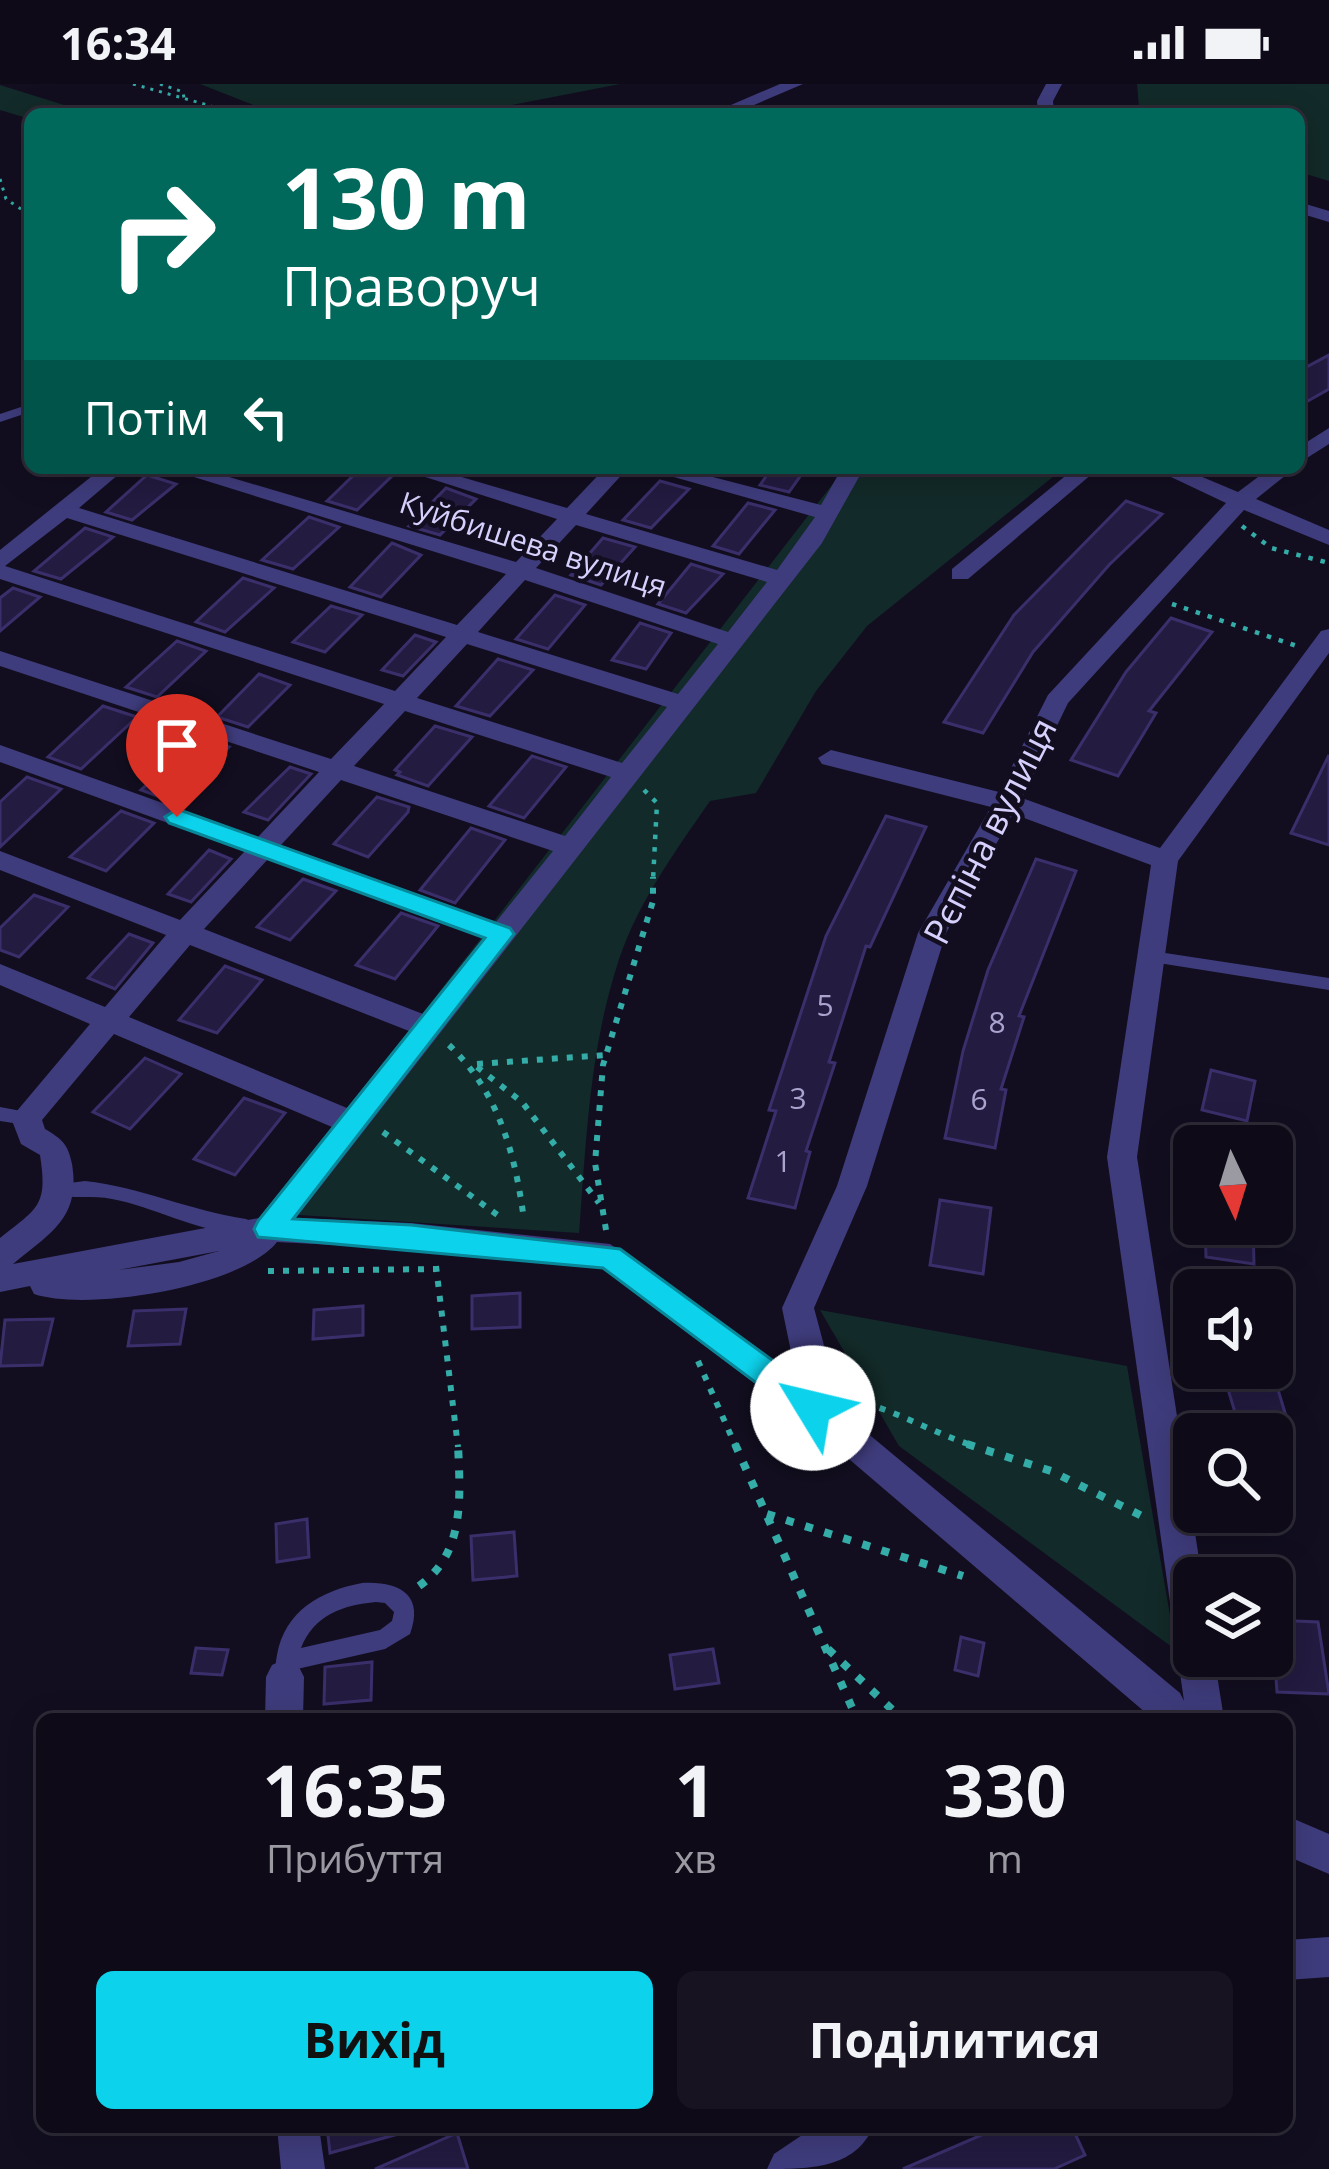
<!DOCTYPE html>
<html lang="uk">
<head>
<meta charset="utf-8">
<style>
	:root { --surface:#0e0a18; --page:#171321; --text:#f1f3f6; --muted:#9b9aa2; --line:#2e2b37; --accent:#0dd2ec }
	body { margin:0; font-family:"Open Sans",sans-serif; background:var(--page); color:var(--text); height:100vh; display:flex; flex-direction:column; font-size:45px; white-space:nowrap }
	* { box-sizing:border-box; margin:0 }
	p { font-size:39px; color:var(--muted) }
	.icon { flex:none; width:66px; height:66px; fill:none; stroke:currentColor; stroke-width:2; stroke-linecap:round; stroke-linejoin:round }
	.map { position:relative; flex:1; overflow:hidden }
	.details { position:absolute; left:36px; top:1629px; width:1257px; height:420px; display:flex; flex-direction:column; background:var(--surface); border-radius:18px; box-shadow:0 6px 30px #0003,0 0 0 3px var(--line) }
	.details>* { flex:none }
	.hud { position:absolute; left:24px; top:24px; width:1281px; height:366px; border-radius:18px; box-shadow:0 6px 30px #0003,0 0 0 3px var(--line); background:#00695c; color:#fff; overflow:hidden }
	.needle { width:78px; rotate:176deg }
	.controls { position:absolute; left:1173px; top:1041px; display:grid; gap:24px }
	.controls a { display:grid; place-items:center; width:120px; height:120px; border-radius:18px; background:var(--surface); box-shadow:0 6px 30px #0003,0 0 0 3px var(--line); font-size:60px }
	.pin { position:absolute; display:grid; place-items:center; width:102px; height:102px; color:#fff; margin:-123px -51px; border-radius:50% 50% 50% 0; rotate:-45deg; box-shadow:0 0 12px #0007 }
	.pin .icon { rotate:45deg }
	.me { position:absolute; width:132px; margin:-66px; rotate:306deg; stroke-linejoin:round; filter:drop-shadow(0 0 9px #0008) }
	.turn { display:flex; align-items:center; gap:42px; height:252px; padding:0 60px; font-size:54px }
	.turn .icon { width:156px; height:156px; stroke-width:2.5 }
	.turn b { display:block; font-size:84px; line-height:102px }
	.then { display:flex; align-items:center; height:114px; padding:0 60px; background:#0003; gap:24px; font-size:45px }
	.eta { display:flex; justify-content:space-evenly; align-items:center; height:204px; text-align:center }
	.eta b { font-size:72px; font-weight:700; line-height:84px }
	.action { display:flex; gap:24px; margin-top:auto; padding:24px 60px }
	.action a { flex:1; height:138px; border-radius:18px; background:var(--accent); color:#111; font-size:48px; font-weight:700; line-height:138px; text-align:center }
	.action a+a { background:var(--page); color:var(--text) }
	.status { display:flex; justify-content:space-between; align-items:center; height:84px; padding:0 60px; background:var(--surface); direction:ltr }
	.status svg { height:33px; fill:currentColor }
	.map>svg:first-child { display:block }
	.green { fill:#122a29 }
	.building { fill:#231b40; stroke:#3b2f6b; stroke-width:3 }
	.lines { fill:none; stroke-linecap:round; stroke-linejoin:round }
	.path-far3 { stroke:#34aca7; stroke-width:3; stroke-dasharray:3 6; stroke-linecap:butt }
	.path-far2 { stroke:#34aca7; stroke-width:4.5; stroke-dasharray:4.5 8; stroke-linecap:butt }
	.path-far1 { stroke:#34aca7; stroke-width:6; stroke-dasharray:6 9; stroke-linecap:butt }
	.path { stroke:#34aca7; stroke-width:8; stroke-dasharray:8 12; stroke-linecap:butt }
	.lane { fill:#3f3c7d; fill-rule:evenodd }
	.street { fill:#3f3c7d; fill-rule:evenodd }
	.route { fill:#0dd2ec; stroke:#088899; stroke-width:3 }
	.labels { text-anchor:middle; stroke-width:9; stroke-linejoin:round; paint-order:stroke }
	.far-street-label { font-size:30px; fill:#d6d0fc; stroke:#120e20 }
	.number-label { font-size:30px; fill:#a9a3cd }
	.street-label { font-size:36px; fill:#d6d0fc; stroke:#120e20 }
</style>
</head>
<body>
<div class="status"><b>16:34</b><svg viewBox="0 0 49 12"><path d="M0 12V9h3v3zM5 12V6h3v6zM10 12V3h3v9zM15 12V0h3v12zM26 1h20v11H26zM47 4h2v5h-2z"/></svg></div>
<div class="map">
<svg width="1329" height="2085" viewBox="0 0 1329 2085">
	<rect width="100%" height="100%" fill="#120e20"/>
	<g class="green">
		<polygon points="200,0 620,0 465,30 276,30"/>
		<polygon points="1137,0 1329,0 1329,97 1299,88 1299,30 1147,30 1139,24"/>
		<polygon points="0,1 93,30 30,30 30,35 0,26"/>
		<path d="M845 384H1064L867 542 816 607 756 709 710 717C674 769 634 824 616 885 589 971 586 1060 579 1149L268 1129Z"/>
		<polygon points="820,1226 1127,1282 1176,1566 899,1362"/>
	</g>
	<g class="building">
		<polygon points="1329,271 1329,305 1299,322 1299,287"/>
		<polygon points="361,384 393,384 396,388 357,426 327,417"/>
		<polygon points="772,384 806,384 789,408 760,401"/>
		<polygon points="147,391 176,400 132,436 106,428"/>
		<polygon points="660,397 689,405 651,444 623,436"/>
		<polygon points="446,404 476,415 440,451 409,442"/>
		<polygon points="1126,417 1162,430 1109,481 1033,568 983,649 944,638 1014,531"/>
		<polygon points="748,419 775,426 739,470 713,462"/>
		<polygon points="309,433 339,443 293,485 262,476"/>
		<polygon points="85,444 113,453 61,495 34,487"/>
		<polygon points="603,454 635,463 601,501 571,491"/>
		<polygon points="392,459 421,471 381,513 350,503"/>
		<polygon points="691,480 723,490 686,529 658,520"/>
		<polygon points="243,494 274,504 225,548 196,538"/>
		<polygon points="13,504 40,513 0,547 0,514"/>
		<polygon points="555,511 585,521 548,565 516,555"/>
		<polygon points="331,522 362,531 325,568 293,558"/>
		<polygon points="1171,534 1212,548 1149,627 1156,629 1118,692 1071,676 1126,588"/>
		<polygon points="640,539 671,549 646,585 612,576"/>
		<polygon points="415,551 436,558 403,592 382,586"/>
		<polygon points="177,557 206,567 157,613 126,603"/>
		<polygon points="498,575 533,586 490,632 456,622"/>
		<polygon points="259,590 290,601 248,643 217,633"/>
		<polygon points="103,622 137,633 81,685 48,673"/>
		<polygon points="435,642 472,653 428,702 397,691 400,688 395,686"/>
		<polygon points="198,653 229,663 174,718 141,706"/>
		<polygon points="1329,671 1329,761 1291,749"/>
		<polygon points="532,672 566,683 524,734 489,722"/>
		<polygon points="290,683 311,690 268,736 244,728"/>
		<polygon points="27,693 61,705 0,763 0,718"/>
		<polygon points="377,713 409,723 408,728 368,773 334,760"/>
		<polygon points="121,727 154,739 106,787 70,773"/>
		<polygon points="886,732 926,743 870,863 866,862 829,978 835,979 806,1067 810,1068 795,1124 748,1114 776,1027 769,1026 826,852"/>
		<polygon points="471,744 505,756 455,819 420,806"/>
		<polygon points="209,766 231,775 191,818 168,810"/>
		<polygon points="1036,775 1076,787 1019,932 1024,933 1001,1005 1006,1006 995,1064 945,1054 963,967 988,886"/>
		<polygon points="303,795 336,807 290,856 257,843"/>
		<polygon points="34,811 68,823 19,873 0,866 0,844"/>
		<polygon points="401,829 438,842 395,895 356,881"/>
		<polygon points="129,850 153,859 115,905 88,894"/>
		<polygon points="225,882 262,896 217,949 179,936"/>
		<polygon points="145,974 181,990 130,1045 93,1028"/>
		<polygon points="1211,986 1255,997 1247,1037 1202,1026"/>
		<polygon points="244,1014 285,1029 235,1091 194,1075"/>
		<polygon points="940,1116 991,1124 983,1190 930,1181"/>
		<polygon points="1205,1140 1253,1140 1254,1180 1206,1173"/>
		<polygon points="520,1209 520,1243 472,1245 472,1212"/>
		<polygon points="363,1222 363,1251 313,1255 314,1226"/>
		<polygon points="186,1225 180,1260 128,1262 134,1227"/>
		<polygon points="53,1235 42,1281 0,1282 5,1236"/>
		<polygon points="1276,1299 1286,1332 1237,1335 1227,1302"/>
		<polygon points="307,1435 309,1473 277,1478 276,1440"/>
		<polygon points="514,1448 517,1492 473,1496 471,1452"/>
		<polygon points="1272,1536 1318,1538 1329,1610 1277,1608"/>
		<polygon points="961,1553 984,1559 978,1592 955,1586"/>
		<polygon points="196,1564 228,1566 222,1591 191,1589"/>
		<polygon points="713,1565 719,1599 675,1605 670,1571"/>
		<polygon points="372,1578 371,1616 324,1620 325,1583"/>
		<polygon points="327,2043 398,2043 398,2050 330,2069"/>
		<polygon points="1000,2043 1072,2043 1085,2071 1054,2085 903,2085"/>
		<polygon points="457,2049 468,2085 375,2085"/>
	</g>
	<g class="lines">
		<g class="path-far3">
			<polyline points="133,0 211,22 220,30"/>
			<polyline points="160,0 183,8 184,14"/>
			<polyline points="0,95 6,115 30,131"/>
		</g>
		<g class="path-far2">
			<polyline points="1242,442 1271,464 1329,479"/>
			<polyline points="1172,520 1297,562"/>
			<polyline points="644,706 657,719 653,796"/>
		</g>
		<g class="path-far1">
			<path d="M449 961C499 1009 515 1069 524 1136"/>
			<polyline points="477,980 606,971"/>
			<polyline points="477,983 522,1018 599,1119"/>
			<polyline points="383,1048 503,1135"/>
			<polyline points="606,1146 595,1079 603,981 653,817 653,793"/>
			<polyline points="436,1182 458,1363"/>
			<polyline points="268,1187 435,1185"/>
			<polyline points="698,1277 736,1363"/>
			<path d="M851 1315C895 1326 933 1349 977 1363"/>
		</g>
		<g class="path">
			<polyline points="735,1360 857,1635"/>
			<polyline points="967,1360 1051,1387 1144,1433"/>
			<polyline points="767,1430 963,1492"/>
			<path d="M419 1502C466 1469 460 1411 458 1360"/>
			<polyline points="828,1565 902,1635"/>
		</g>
		<g class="lane">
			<polygon points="30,320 30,328 0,338 0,330"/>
			<polygon points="1152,867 1329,894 1329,906 1146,877 1144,873"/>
			<polygon points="0,1023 32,1029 35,1034 32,1039 26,1041 0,1037"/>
			<path d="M85 1097C140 1103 191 1127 246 1135L253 1138 255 1143 253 1148C213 1156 154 1122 112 1115 93 1111 73 1115 54 1111L52 1106 54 1101Z"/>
			<path d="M362 1499C398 1497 425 1510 410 1550L385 1565 297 1585 293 1600 285 1604 277 1600C274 1590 275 1583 277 1571 285 1527 320 1507 362 1499ZM376 1518 385 1519 394 1528 392 1537 380 1546 301 1564C314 1531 343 1521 376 1518Z"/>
		</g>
		<g class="street">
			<polygon points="780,0 803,0 733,30 710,30"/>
			<polygon points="1046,0 1062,0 1053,17 1054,30 1038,30 1037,17"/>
			<polygon points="1299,118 1329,127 1329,138 1299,129"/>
			<polygon points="1329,344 1329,360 1299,379 1299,363"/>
			<path d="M102 384H126L79 424 457 541 506 490 165 384H199L516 478 557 435 397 384H431L567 424 605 384H628L586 430 777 486 815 433 642 384H678L821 421 842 384H864L822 459 296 1134 411 1139 610 1160 796 1292 782 1224 837 1102 918 849 991 723 822 680 818 674 831 666 999 708 1048 611 1226 419 1152 384H1181L1238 408 1270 384H1295L1256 415 1329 446V461L1244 426 1068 619 1022 714 1160 764 1321 547 1329 545V569L1178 777 1137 1073 1202 1494H1194V1572H1214L1224 1635H1153L801 1334 603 1185 411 1165 277 1158C242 1203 87 1228 34 1210L30 1202 0 1208V1154C38 1124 48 1122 40 1071L21 1060 11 1034 90 940 0 901V880L105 923 166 851 0 786V767L180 836 245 767 0 678V661L258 753 319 688 0 582V567L331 675 384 620 0 495V466ZM67 434 446 553 395 607 5 482ZM576 441 767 498 728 548 536 484ZM525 496 718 560 678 610 478 548ZM467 560 667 623 622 679 417 614ZM405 627 611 693 565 752 354 682ZM341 696 553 767 496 838 281 761ZM1013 730 1151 781 1107 1073 1184 1617 1180 1609 830 1318 829 1280 814 1224 867 1102 946 849ZM268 775 483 854 423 930 204 845ZM190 861 409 947 347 1024 129 933ZM114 950 332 1043 259 1134 13 1180C50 1149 81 1134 72 1080 68 1060 62 1055 45 1045L42 1036ZM219 1167 179 1178 118 1186Z"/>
			<polygon points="1075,384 1099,384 968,495 952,495 952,485"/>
			<polygon points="285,1575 298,1581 304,1593 303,1635 265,1635 266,1593 272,1581"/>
			<polygon points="1287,1732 1329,1750 1329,1790 1287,1772"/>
			<polygon points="1329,1853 1329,1893 1287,1896 1287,1856"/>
			<polygon points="277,2043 319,2043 325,2085 281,2085"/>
			<path d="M814 2043H873C855 2085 808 2085 767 2085L774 2070Z"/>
		</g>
	</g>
	<polygon class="route" points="177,725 510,844 514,850 293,1135 411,1141 620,1165 824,1314 828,1324 824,1333 813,1337 802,1333 603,1184 258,1153 254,1145 258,1137 485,854 169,739 165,733"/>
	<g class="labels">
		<g class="far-street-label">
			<text transform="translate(533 461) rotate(18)" y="10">Куйбишева вулиця</text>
		</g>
		<g class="number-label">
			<text x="825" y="932">5</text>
			<text x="997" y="949">8</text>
			<text x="798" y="1025">3</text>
			<text x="979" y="1026">6</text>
			<text x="783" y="1088">1</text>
		</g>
		<g class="street-label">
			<text transform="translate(990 747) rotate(-63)" y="13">Рєпіна вулиця</text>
		</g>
	</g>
</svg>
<div class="controls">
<a><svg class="needle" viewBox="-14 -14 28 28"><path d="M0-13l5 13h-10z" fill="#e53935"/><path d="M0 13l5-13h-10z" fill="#9b9aa2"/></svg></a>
<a><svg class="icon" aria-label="sound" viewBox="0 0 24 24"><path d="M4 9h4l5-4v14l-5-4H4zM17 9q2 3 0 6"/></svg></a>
<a><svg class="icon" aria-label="search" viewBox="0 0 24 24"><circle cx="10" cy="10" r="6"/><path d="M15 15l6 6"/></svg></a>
<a><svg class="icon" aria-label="layers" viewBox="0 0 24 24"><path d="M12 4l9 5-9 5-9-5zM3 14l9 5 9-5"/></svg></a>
</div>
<div class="pin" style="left:177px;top:733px;background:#d93025"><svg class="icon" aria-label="arrive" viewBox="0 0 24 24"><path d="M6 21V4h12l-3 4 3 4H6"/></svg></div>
<svg class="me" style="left:813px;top:1324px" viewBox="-20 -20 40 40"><circle r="19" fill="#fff"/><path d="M0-13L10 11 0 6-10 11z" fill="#0dd2ec"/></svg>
<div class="hud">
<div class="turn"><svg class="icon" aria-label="right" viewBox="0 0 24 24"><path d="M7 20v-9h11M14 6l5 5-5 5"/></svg><div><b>130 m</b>Праворуч</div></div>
<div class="then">Потім<svg class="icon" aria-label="left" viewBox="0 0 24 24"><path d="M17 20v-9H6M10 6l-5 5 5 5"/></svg></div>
</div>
<section class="details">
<div class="eta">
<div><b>16:35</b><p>Прибуття</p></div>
<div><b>1</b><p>хв</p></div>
<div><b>330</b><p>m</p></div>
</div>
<div class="action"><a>Вихід</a><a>Поділитися</a></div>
</section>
</div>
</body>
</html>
